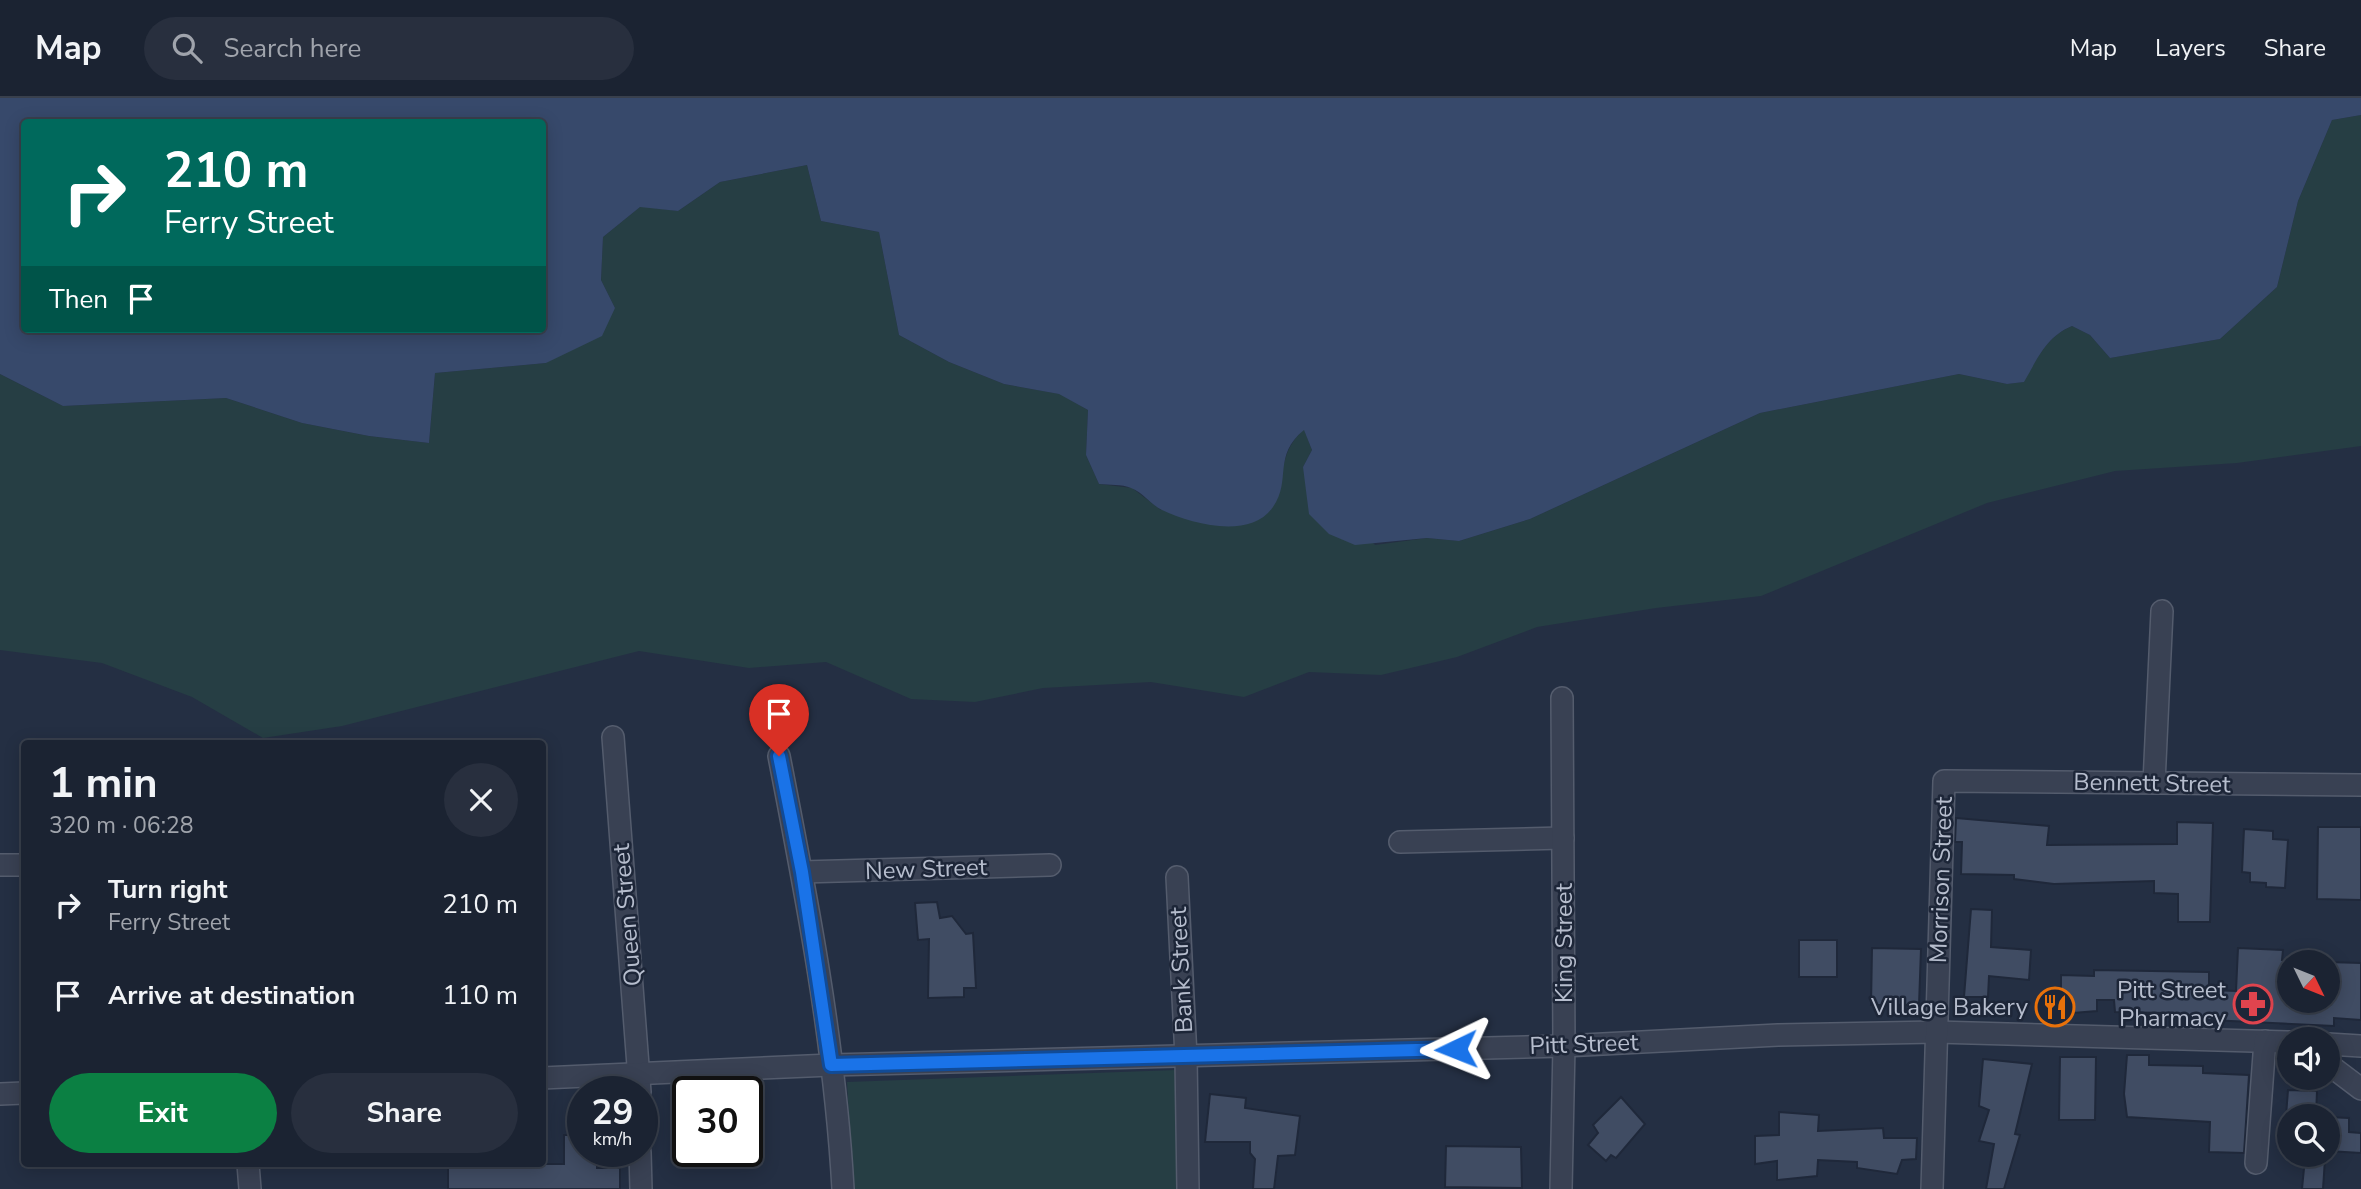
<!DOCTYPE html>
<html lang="en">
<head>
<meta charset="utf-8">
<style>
	:root { --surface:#1b2332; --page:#282f3e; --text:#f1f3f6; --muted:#a0a4ac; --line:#39404d; --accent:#0b8043 }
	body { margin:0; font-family:"Nunito Sans",sans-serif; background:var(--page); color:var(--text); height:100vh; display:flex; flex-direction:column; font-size:26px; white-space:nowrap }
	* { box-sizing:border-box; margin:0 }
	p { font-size:23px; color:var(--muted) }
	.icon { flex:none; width:38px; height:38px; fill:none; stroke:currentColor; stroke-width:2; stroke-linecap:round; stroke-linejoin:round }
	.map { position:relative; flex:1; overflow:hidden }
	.drawer { position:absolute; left:21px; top:642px; width:525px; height:427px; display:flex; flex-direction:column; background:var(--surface); border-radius:7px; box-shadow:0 4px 18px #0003,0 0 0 2px var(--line) }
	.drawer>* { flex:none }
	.guide { position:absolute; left:21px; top:21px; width:525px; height:214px; border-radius:7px; box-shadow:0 4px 18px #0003,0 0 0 2px var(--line); background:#00695c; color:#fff; overflow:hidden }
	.needle { width:46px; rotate:133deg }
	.controls { position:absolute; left:2277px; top:852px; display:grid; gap:14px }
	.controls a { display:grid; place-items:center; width:63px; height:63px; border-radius:50%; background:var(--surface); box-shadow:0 4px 18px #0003,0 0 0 2px var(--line); font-size:35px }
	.speed { position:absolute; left:567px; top:978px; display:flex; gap:14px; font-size:35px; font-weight:700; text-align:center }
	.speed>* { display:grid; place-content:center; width:91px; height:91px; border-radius:50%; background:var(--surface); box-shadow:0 4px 18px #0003,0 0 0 2px var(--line); line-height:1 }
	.speed small { font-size:18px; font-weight:400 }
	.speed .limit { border:4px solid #111; border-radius:10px; background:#fff; color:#111 }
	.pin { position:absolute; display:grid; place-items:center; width:60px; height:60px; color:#fff; margin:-72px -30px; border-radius:50% 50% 50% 0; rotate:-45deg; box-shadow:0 0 7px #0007 }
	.pin .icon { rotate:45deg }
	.me { position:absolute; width:77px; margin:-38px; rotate:268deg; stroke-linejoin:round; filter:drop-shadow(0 0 5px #0008) }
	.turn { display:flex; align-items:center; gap:24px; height:147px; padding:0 28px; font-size:32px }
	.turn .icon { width:91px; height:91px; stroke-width:2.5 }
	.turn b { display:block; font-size:49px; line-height:60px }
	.then { display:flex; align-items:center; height:66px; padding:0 28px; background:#0003; gap:14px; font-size:26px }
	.round { display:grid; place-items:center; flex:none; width:74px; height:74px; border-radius:37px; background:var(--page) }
	.headline { display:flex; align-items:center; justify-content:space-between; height:119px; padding:0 28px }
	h1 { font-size:42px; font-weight:700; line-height:52px }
	.primary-button { display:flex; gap:14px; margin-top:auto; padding:14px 28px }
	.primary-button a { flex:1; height:80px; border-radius:42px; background:var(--accent); color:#fff; font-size:28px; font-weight:700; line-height:80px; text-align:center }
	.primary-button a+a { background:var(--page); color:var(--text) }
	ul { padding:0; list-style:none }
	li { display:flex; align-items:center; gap:21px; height:91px; padding:0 28px }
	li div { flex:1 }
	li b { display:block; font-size:26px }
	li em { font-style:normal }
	header { display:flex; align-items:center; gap:42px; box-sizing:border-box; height:98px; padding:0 35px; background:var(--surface); border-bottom:2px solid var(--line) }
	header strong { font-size:33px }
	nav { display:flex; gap:38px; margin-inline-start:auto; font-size:24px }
	.search { width:490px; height:63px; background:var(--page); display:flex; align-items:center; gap:18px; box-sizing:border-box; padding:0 24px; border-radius:38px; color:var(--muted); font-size:26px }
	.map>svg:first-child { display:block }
	.green { fill:#263e44 }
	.water { fill:#37496b; fill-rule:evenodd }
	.building { fill:#404c63; stroke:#1f283a; stroke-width:2 }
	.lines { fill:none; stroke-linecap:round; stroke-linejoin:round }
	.minor-casing { stroke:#545c6d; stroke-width:24 }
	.minor { stroke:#394153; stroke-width:21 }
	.route-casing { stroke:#114b97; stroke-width:18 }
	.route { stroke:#1a73e8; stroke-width:12 }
	.labels { text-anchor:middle; stroke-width:5; stroke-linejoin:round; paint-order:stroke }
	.street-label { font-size:24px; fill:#b6bdcd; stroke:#1d2638 }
	.poi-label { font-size:24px; fill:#b6bdcd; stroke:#1d2638; text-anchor:end }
</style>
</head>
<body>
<header>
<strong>Map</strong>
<div class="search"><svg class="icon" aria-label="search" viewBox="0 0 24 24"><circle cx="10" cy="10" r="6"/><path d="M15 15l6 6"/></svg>Search here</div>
<nav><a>Map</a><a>Layers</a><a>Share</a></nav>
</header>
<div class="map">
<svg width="2361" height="1091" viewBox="0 0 2361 1091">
	<rect width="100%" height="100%" fill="#242f43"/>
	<g class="green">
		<path d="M2361 17V348L2237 365 2115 373 1987 405 1761 498 1656 510 1537 529 1457 559 1381 577 1309 574 1244 599 1151 584 1043 590 975 604 911 601 826 564 749 570 639 553 342 628 263 640 192 599 102 565 0 552V276L63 308 226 300 302 325 369 338 429 345 435 275 546 265 615 210 601 182 603 139 641 108 678 113 720 84 807 67 821 123 879 134 899 237 949 264 1004 286 1060 296 1088 312 1086 357 1099 386 1132 390 1161 412 1280 389C1284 364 1285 349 1304 331L1312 352 1303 369 1375 447 1427 440 1459 443 1530 421 1760 315 1959 276 2007 286 2023 284C2038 260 2046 239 2072 228L2090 237 2110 260 2220 241 2277 189 2298 103 2332 22Z"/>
		<polygon points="1176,972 1176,1091 853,1091 847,984"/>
	</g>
	<path class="water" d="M0 0H2361V17L2332 22 2298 103 2277 189 2220 241 2110 260 2090 237 2072 228C2046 239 2038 260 2024 284L2007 286 1959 276 1760 315 1530 421 1459 443 1427 440 1355 447 1329 436 1309 416 1303 369 1312 352 1304 332C1272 358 1292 382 1273 409 1250 442 1192 426 1162 412 1151 407 1143 394 1131 390 1122 386 1109 387 1099 386L1086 357 1088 312 1059 296 1004 286 949 264 899 237 879 134 821 123 807 67 720 84 678 113 640 109 603 139 601 182 615 210 602 238 546 265 435 275 429 345 369 338 302 325 226 300 63 308 0 276ZM24 24H542V231H24Z"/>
	<g class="building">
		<polygon points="1956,720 2049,728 2047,747 2177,746 2177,724 2213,725 2210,824 2178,824 2178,796 2154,795 2154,783 2054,786 2014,781 2014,777 1961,776 1962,744 1955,744"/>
		<polygon points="2318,729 2361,729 2361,802 2317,801"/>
		<polygon points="2244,731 2273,733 2273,741 2288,742 2285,790 2266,789 2266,785 2250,784 2250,775 2242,774"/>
		<polygon points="937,804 940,820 952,818 966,836 973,835 976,890 964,890 964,899 928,900 929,841 918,842 915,805"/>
		<polygon points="1971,811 1992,812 1991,849 2031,852 2029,882 1989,878 1988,899 1964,899"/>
		<rect x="1799" y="842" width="38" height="37"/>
		<polygon points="1872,850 1921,851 1919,907 1871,907"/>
		<polygon points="2238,850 2283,852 2282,862 2289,862 2289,903 2328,903 2328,864 2361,865 2361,922 2334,920 2334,928 2189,921 2164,918 2164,915 2115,914 2114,902 2097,902 2097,913 2061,916 2061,877 2094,878 2094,872 2209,874 2209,892 2236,893"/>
		<polygon points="2127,957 2149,957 2149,967 2203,968 2203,975 2249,977 2244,1055 2209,1054 2210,1024 2127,1019 2124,996"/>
		<polygon points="2060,959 2096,959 2095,1022 2059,1022"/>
		<polygon points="1983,961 2032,966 2015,1036 2020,1037 2004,1091 1986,1091 1994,1046 1979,1043 1989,1012 1979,1008"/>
		<polygon points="2288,992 2317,993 2316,1018 2286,1018"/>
		<polygon points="1210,996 1246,1000 1245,1010 1300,1018 1295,1057 1278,1058 1274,1091 1253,1091 1255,1061 1250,1055 1250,1044 1205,1044"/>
		<polygon points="1621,999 1645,1026 1616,1060 1611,1057 1606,1063 1588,1047 1598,1035 1593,1027"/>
		<polygon points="1779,1014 1819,1017 1818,1033 1883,1030 1884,1040 1917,1040 1916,1061 1902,1062 1897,1076 1857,1070 1857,1064 1818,1062 1817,1078 1777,1082 1777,1063 1755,1066 1755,1038 1779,1037"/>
		<polygon points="2328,1019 2349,1020 2349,1034 2361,1035 2361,1055 2328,1053"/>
		<polygon points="564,1037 583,1037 583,1054 597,1054 597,1070 620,1070 620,1091 448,1091 448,1066 564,1066"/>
		<polygon points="1446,1048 1521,1049 1522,1090 1445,1089"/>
		<polygon points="2305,1060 2325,1061 2323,1091 2302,1091"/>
	</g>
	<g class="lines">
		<defs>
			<g id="minor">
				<polyline points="613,639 640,994"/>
				<path d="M779 658C807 801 835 946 843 1091"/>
				<polyline points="2154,685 2162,513"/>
				<polyline points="1400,744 1563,740"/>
				<polyline points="0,767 24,767"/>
				<polyline points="802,774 1050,767"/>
				<polyline points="1177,779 1186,959 1188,1091"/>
				<polyline points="2328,946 2361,948"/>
				<polyline points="2328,966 2361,991"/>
				<polyline points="542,980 831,967 1564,948 1778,937 1936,934 2289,944"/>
				<polyline points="0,996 24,995"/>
				<polyline points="640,1054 641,1091"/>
				<polyline points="2256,1065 2265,943"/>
				<polyline points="248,1066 250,1091"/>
				<polyline points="1561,1091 1564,948 1562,600"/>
				<polyline points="1932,1091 1944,683 2361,687"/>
			</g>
		</defs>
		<use href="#minor" class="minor-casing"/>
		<use href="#minor" class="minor"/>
	</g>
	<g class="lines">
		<defs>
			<polyline id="route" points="779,658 802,774 831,967 1456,951"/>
		</defs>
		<use href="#route" class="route-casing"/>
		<use href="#route" class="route"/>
	</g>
	<defs>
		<symbol id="pharmacy-ring" viewBox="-11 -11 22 22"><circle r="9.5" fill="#1d2638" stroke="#e0444e" stroke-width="1.5"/><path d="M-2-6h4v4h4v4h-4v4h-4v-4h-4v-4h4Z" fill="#e0444e"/></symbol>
		<symbol id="restaurant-ring" viewBox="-11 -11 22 22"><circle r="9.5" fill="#1d2638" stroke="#e8710a" stroke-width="1.5"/><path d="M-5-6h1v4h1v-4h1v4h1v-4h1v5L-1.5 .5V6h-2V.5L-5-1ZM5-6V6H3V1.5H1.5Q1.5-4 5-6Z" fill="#e8710a"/></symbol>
	</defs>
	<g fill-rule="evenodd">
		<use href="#pharmacy-ring" x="2231" y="884" width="44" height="44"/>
		<use href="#restaurant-ring" x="2033" y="887" width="44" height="44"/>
	</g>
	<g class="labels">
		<g class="street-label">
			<text transform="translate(2152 685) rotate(1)" y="8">Bennett Street</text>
			<text transform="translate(926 771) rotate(-2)" y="8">New Street</text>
			<text transform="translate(1941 782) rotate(-88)" y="8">Morrison Street</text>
			<text transform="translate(627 817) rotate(-95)" y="8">Queen Street</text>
			<text transform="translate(1564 845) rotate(-90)" y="8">King Street</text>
			<text transform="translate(1181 872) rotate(-93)" y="8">Bank Street</text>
			<text transform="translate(1584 946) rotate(-2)" y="8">Pitt Street</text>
		</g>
		<g class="poi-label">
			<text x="2226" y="900">Pitt Street<tspan x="2226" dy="28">Pharmacy</tspan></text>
			<text x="2028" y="917">Village Bakery</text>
		</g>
	</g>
</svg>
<div class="controls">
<a><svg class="needle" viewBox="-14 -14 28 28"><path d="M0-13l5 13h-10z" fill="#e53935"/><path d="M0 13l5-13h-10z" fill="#a0a4ac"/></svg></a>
<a><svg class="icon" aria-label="sound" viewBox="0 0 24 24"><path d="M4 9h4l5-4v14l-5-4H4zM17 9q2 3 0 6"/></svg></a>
<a><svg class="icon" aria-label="search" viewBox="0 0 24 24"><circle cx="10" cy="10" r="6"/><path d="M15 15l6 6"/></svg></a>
</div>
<div class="speed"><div>29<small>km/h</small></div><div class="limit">30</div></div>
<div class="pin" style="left:779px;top:658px;background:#d93025"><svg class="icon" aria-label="arrive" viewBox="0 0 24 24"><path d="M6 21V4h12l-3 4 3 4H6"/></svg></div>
<svg class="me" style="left:1456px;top:951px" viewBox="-20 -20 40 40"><path d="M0-17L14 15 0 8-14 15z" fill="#1a73e8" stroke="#fff" stroke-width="4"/></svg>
<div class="guide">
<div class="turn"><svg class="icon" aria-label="right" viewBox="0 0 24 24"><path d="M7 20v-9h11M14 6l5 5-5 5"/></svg><div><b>210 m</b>Ferry Street</div></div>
<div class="then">Then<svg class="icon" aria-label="arrive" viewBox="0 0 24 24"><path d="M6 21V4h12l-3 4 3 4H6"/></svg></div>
</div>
<section class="drawer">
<div class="headline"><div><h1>1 min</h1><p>320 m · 06:28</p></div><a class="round"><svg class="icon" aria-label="close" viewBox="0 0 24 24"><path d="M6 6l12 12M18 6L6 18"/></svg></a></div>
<ul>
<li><svg class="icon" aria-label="right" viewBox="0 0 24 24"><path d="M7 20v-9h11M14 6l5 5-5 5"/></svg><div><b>Turn right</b><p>Ferry Street</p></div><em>210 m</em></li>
<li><svg class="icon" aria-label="arrive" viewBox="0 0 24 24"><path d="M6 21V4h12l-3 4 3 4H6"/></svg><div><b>Arrive at destination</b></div><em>110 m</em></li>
</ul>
<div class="primary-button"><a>Exit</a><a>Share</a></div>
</section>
</div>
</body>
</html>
